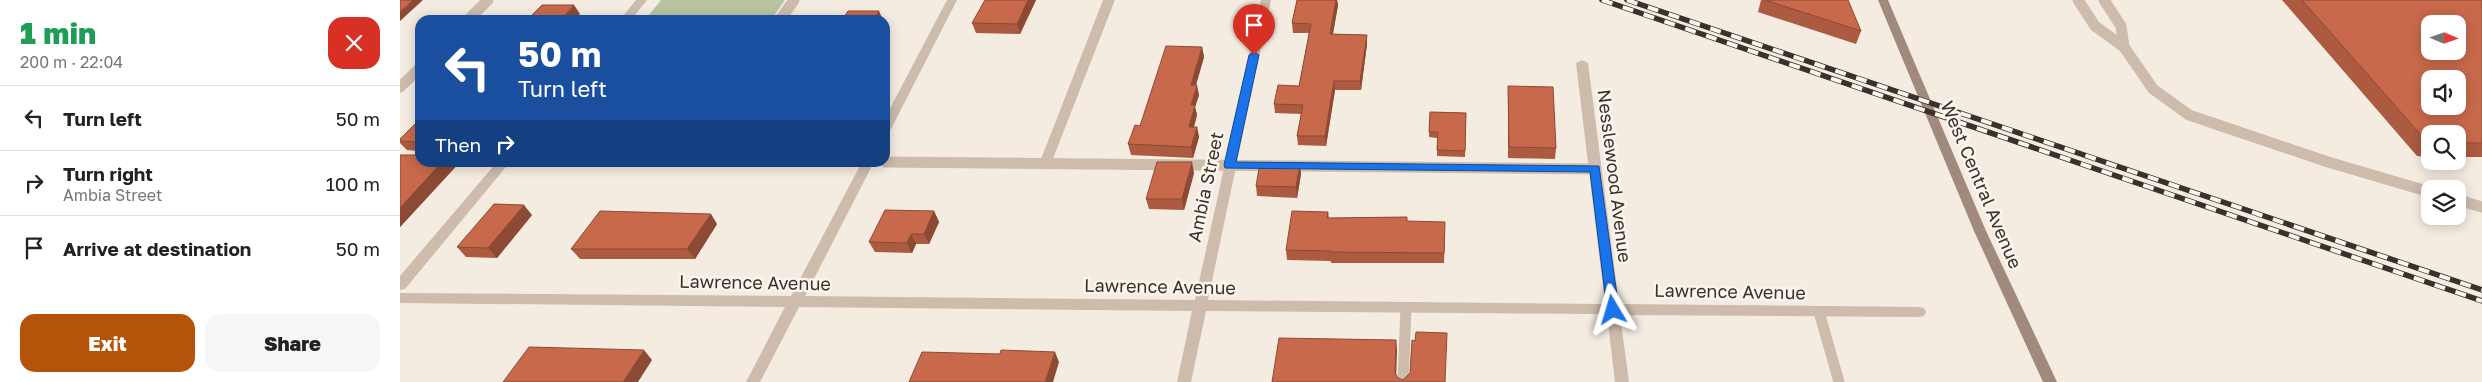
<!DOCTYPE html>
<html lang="en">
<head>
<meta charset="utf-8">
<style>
	:root { --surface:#fff; --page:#f6f6f6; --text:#222; --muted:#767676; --line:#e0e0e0; --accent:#b45309 }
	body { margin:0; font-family:"Golos Text",sans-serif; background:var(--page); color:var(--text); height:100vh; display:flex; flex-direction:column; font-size:19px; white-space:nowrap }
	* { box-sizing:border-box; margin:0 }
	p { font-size:16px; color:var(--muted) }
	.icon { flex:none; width:28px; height:28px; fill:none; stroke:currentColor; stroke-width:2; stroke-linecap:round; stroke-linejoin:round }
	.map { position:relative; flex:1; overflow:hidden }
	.drawer { display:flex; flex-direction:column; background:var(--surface); width:400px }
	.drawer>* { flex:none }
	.hud { position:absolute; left:15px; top:15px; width:475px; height:152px; border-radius:15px; box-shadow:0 2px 12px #0003; background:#1a4fa0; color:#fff; overflow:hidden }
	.needle { width:32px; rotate:92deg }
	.tools { position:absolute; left:2021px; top:15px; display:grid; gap:10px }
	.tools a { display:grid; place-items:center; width:45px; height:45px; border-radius:10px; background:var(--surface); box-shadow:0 2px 12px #0003; font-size:25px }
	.pin { position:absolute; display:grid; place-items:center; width:42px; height:42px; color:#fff; margin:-51px -21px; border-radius:50% 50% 50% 0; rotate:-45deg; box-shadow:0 0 5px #0007 }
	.pin .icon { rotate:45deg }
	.me { position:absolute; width:55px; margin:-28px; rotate:353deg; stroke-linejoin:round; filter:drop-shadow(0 0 4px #0008) }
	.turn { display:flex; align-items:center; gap:18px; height:105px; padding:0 20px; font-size:22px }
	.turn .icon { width:65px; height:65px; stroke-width:2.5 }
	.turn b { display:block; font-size:35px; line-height:42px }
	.then { display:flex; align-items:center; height:48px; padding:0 20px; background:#0003; gap:10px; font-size:19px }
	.round { display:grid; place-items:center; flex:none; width:52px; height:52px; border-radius:15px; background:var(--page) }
	.summary { display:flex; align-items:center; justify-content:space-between; height:85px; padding:0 20px }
	h1 { font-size:30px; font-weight:800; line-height:38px; color:#1e9e55 }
	.cta { display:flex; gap:10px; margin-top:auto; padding:10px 20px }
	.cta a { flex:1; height:58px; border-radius:15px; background:var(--accent); color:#fff; font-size:20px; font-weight:800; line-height:58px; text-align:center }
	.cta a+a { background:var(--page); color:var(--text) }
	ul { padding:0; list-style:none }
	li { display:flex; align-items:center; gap:15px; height:65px; padding:0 20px; border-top:1px solid var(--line) }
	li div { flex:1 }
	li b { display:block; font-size:19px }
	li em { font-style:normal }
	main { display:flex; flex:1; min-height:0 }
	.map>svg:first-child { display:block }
	.green { fill:#b8c4a0 }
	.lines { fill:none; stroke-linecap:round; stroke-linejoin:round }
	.lane { stroke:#cdbbac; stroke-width:11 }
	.street { fill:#cdbbac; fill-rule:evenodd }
	.secondary { fill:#a18a7d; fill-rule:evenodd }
	.rail-casing { stroke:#3b302b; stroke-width:5.5 }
	.rail { stroke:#fbf5ee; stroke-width:4; stroke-dasharray:11; stroke-linecap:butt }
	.wall { fill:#ac5a40 }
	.shaded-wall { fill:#8c4a34 }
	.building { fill:#c8694b; stroke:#8c4a34; fill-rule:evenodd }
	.route { fill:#1a73e8; stroke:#114b97 }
	.labels { text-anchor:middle; stroke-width:5; stroke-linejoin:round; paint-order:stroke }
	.street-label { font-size:18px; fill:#3b302b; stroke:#fbf5ee }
</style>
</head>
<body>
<main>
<section class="drawer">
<div class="summary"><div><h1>1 min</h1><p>200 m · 22:04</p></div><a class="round" style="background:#d93025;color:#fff"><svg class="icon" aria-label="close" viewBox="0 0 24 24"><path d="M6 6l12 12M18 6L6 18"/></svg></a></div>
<ul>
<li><svg class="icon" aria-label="left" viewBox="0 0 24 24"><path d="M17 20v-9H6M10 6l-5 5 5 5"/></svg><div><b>Turn left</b></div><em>50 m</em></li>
<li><svg class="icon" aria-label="right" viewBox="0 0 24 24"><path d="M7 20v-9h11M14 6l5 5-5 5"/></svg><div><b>Turn right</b><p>Ambia Street</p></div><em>100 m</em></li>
<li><svg class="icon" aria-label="arrive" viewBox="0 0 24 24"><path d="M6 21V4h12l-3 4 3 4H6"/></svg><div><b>Arrive at destination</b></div><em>50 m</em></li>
</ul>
<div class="cta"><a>Exit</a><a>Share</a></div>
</section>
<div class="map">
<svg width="2082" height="382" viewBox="0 0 2082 382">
	<rect width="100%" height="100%" fill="#f4ebe1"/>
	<polygon class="green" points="261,0 385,0 371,20 245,20"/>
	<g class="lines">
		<g class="lane">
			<polyline points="1678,0 1695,26 1724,47 1753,89 1789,115 1928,162 2030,192"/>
			<polyline points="1704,0 1721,26 1724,47"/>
			<polyline points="68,20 88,0"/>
			<polyline points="380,20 394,0"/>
			<polyline points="0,87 20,68"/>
			<polyline points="485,162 1195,169"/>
			<polyline points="645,164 709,0"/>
			<polyline points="2058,200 2082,207"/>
			<polyline points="1419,312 1439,382"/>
			<polyline points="1003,382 1006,308"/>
		</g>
		<g class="street">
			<polygon points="236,0 247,0 231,20 220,20"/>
			<polygon points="547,0 557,0 491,129 485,133 485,118"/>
			<polygon points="861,0 871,0 808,300 1205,304 1176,63 1182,60 1188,63 1219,304 1519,307 1524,308 1526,312 1524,316 1519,317 1220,315 1229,382 1215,382 1207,314 806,311 791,382 777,382 792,311 399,307 360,382 346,382 385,307 0,303 0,293 391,296 462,162 474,162 405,296 795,300"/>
			<polygon points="97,162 110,162 5,289 0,290 0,276"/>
		</g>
		<polygon class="secondary" points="1478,0 1488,0 1586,231 1657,382 1643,382 1574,231"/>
		<defs>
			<g id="rail">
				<polyline points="1202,0 2082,301"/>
				<polyline points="1227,0 2082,290"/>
			</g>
		</defs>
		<use href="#rail" class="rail-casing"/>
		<use href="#rail" class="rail"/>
	</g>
	<g class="wall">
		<polygon points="636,0 620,34 576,33 572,23"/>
		<polygon points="897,0 937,0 938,5 933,34 967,35 967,44 961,90 935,90 926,146 898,145 897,136 901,114 875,113 874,104 899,86 909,33 893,33 892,23"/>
		<polygon points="1361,0 1448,0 1461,31 1456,44 1358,12"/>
		<polygon points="1882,0 2082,0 2082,157 2058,157 2058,134 2030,134 2030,157 2017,156"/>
		<polygon points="802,47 804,57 796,85 799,95 795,107 797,115 794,127 797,127 799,137 793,158 731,155 728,144 740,126"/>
		<polygon points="1108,86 1156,148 1155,159 1108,158"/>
		<polygon points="1030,112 1066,113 1065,157 1037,156 1037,138 1029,137"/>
		<polygon points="20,119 20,162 60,162 0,227 0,155 15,155 17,151 7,150 0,143 0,139"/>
		<polygon points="794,173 784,210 749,209 746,199"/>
		<polygon points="901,174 897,198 857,196 856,186"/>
		<polygon points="534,211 539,222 529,244 516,244 512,253 475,252 469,242"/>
		<polygon points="928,212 929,218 1007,217 1007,221 1045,233 1044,263 931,263 931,261 887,260 886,250"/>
		<polygon points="132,215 97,258 66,257 57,247"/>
		<polygon points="317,224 295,259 180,259 171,249"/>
	</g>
	<g class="shaded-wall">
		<polygon points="13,0 23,0 0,21 0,12"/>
		<polygon points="628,0 636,0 620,34 617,24"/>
		<polygon points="936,0 937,0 938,5 931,44 930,34"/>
		<polygon points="174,5 180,14 174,20 161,20"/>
		<polygon points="479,11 483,20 474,20"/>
		<polygon points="967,35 967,44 961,90 960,81"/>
		<polygon points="802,47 804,57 793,95 791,85"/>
		<polygon points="934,81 935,90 926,146 925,136"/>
		<polygon points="797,85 799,95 795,107 797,115 791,137 789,127 791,105"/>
		<polygon points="797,127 799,137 793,158 791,147"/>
		<polygon points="42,162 60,162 0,227 0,208"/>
		<polygon points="792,162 794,173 784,210 782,199"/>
		<polygon points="900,163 901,174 897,198 896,187"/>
		<polygon points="124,205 132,215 97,258 88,248"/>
		<polygon points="534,211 539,222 529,244 524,234"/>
		<polygon points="311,214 317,224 295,259 287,249"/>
		<polygon points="511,234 516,244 512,253 507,243"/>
		<polygon points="996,340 997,350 996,382 995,373"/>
		<polygon points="244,350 252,360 238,382 223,382"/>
		<polygon points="655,352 659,362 653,382 645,382"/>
	</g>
	<g class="building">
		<polygon points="0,0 13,0 0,12"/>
		<polygon points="585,0 628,0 617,24 572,23"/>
		<polygon points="897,0 936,0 930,34 967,35 960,81 934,81 925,136 897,136 903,105 874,104 878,85 899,86 911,24 892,23"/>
		<polygon points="1365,0 1448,0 1461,31"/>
		<path d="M1902 0H2082V143H2058V134H2030V143H2028ZM2030 24H2058V51H2030ZM2030 79H2058V106H2030Z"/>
		<polygon points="142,5 174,5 161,20 127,20"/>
		<polygon points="448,11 479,11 474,20 442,20"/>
		<polygon points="766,46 802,47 791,85 797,85 791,105 795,105 789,127 797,127 791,147 728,144 735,125 740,126"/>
		<polygon points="1108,86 1153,87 1156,148 1109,147"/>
		<polygon points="1030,112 1066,113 1065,151 1037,150 1038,132 1029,132"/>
		<polygon points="20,119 20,162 42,162 0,208 0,155 15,155 19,149 16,142 0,141 0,139"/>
		<polygon points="757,162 792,162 782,199 746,199"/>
		<polygon points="860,163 900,163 896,187 856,186"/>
		<polygon points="94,204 124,205 88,248 57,247"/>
		<polygon points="485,210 534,211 524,234 511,234 507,243 469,242"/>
		<polygon points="200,211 311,214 287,249 171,249"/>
		<polygon points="892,211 928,212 927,218 1007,217 1007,221 1045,222 1044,253 930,252 930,251 886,250"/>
		<polygon points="1016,332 1047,333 1045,382 872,382 879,338 996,340 995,373 998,378 1003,380 1010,373 1012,340 1015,341"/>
		<polygon points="129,347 244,350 223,382 103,382"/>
		<polygon points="601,350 655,352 645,382 509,382 522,352 600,354"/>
	</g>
	<polygon class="route" points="854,52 859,55 836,162 1199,166 1219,310 1217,313 1213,315 1207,310 1190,172 825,168 824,165 849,55"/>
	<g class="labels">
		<g class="street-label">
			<text transform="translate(1214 176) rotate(83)" y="6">Nesslewood Avenue</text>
			<text transform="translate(1581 185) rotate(67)" y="6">West Central Avenue</text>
			<text transform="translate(806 187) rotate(-78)" y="6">Ambia Street</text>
			<text transform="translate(355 283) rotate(1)" y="6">Lawrence Avenue</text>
			<text transform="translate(760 287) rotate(1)" y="6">Lawrence Avenue</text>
			<text transform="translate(1330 292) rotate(1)" y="6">Lawrence Avenue</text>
		</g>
	</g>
</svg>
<div class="tools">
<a><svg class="needle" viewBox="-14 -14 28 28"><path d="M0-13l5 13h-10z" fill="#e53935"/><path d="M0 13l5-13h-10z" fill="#767676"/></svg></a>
<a><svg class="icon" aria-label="sound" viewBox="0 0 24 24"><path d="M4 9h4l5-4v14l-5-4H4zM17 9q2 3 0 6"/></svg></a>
<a><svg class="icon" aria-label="search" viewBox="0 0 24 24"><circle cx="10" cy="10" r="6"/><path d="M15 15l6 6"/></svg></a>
<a><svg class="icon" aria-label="layers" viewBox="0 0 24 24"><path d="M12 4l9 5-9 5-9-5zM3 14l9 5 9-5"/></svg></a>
</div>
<div class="pin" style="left:854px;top:55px;background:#d93025"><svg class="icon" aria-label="arrive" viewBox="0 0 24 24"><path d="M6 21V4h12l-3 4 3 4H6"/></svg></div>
<svg class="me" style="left:1213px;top:310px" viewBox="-20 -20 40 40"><path d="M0-17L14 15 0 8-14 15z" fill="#1a73e8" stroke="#fff" stroke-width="4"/></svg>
<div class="hud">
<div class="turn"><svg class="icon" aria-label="left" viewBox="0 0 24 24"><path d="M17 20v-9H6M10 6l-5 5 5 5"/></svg><div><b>50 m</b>Turn left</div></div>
<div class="then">Then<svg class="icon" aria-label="right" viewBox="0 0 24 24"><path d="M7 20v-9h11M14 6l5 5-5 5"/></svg></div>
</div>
</div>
</main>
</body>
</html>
